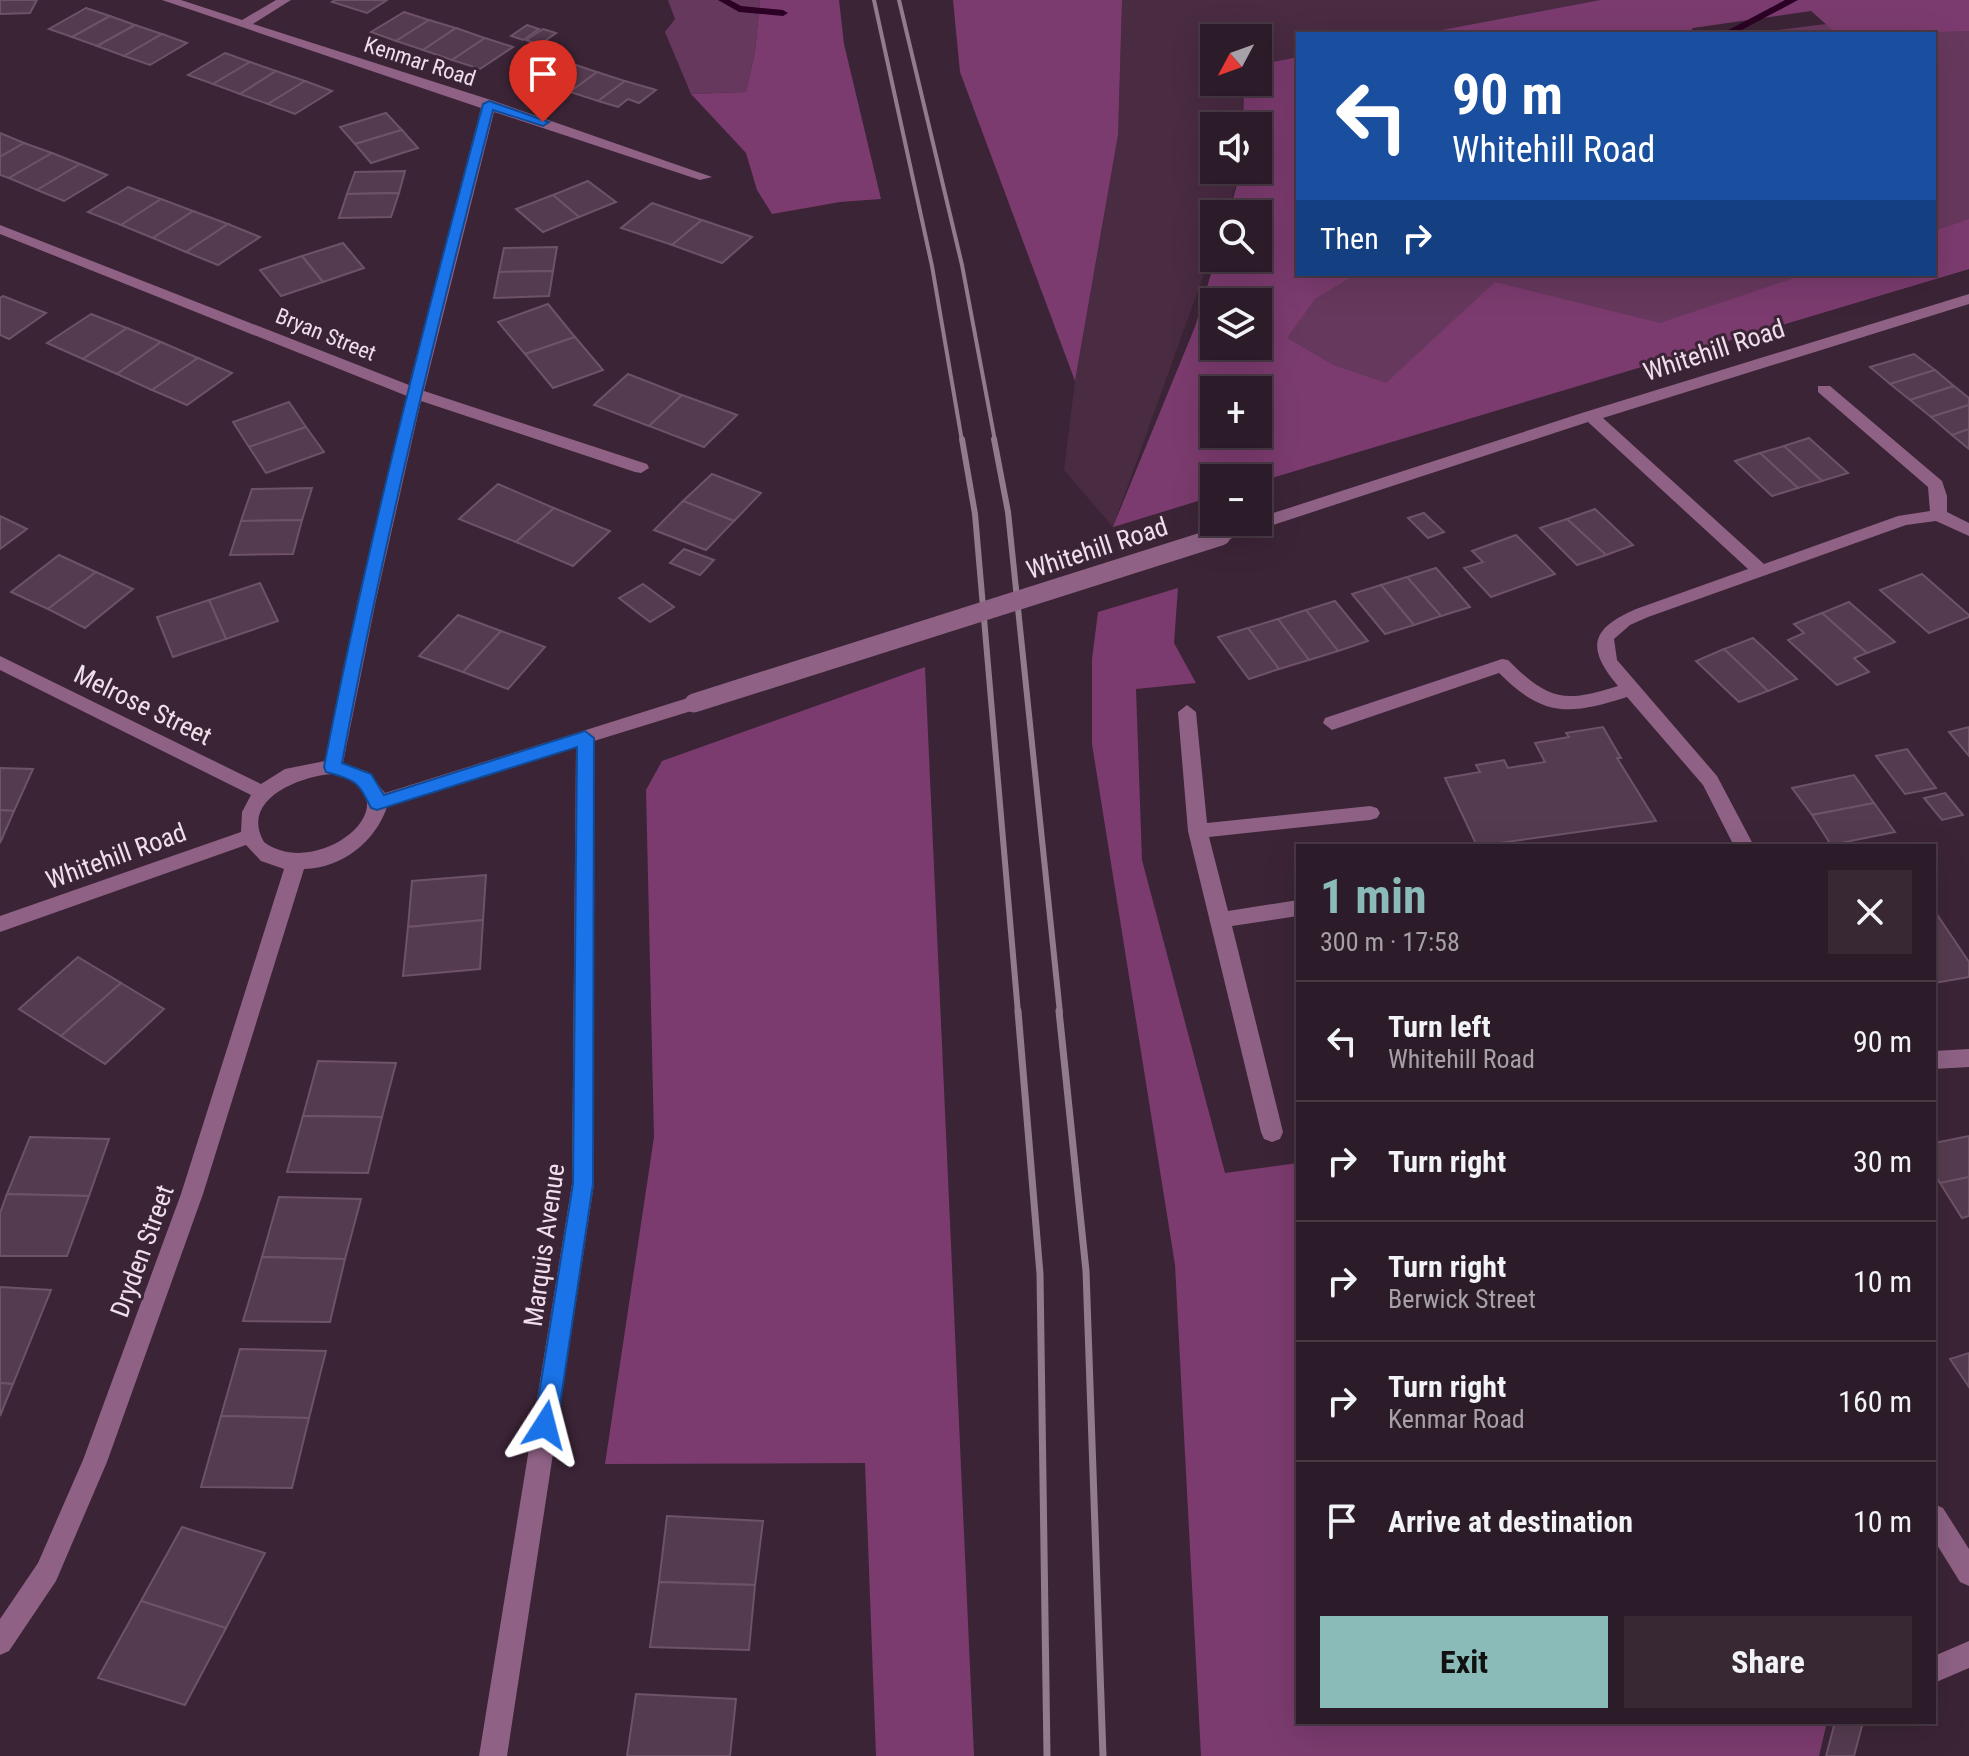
<!DOCTYPE html>
<html lang="en">
<head>
<meta charset="utf-8">
<style>
	:root { --surface:#2c1b28; --page:#382834; --text:#f1f3f6; --muted:#a6a1a8; --line:#483945; --accent:#8bbbb9 }
	body { margin:0; font-family:"Roboto Condensed",sans-serif; background:var(--page); color:var(--text); height:100vh; display:flex; flex-direction:column; font-size:30px; white-space:nowrap }
	* { box-sizing:border-box; margin:0 }
	p { font-size:26px; color:var(--muted) }
	.icon { flex:none; width:44px; height:44px; fill:none; stroke:currentColor; stroke-width:2; stroke-linecap:round; stroke-linejoin:round }
	.map { position:relative; flex:1; overflow:hidden }
	.panel { position:absolute; left:1296px; top:844px; width:640px; height:880px; display:flex; flex-direction:column; background:var(--surface); border-radius:0px; box-shadow:0 8px 32px #0002,0 0 0 2px var(--line) }
	.panel>* { flex:none }
	.hud { position:absolute; left:1296px; top:32px; width:640px; height:244px; border-radius:0px; box-shadow:0 8px 32px #0002,0 0 0 2px var(--line); background:#1a4fa0; color:#fff; overflow:hidden }
	.needle { width:52px; rotate:229deg }
	.controls { position:absolute; left:1200px; top:24px; display:grid; gap:16px }
	.controls a { display:grid; place-items:center; width:72px; height:72px; border-radius:0px; background:var(--surface); box-shadow:0 8px 32px #0002,0 0 0 2px var(--line); font-size:40px }
	.pin { position:absolute; display:grid; place-items:center; width:68px; height:68px; color:#fff; margin:-82px -34px; border-radius:50% 50% 50% 0; rotate:-45deg; box-shadow:0 0 8px #0007 }
	.pin .icon { rotate:45deg }
	.me { position:absolute; width:88px; margin:-44px; rotate:9deg; stroke-linejoin:round; filter:drop-shadow(0 0 6px #0008) }
	.turn { display:flex; align-items:center; gap:28px; height:168px; padding:0 24px; font-size:36px }
	.turn .icon { width:104px; height:104px; stroke-width:2.5 }
	.turn b { display:block; font-size:56px; line-height:68px }
	.then { display:flex; align-items:center; height:76px; padding:0 24px; background:#0003; gap:16px; font-size:30px }
	.round { display:grid; place-items:center; flex:none; width:84px; height:84px; border-radius:0px; background:var(--page) }
	.head { display:flex; align-items:center; justify-content:space-between; height:136px; padding:0 24px }
	h1 { font-size:48px; font-weight:700; line-height:60px; color:var(--accent) }
	.primary-button { display:flex; gap:16px; margin-top:auto; padding:16px 24px }
	.primary-button a { flex:1; height:92px; border-radius:0px; background:var(--accent); color:#111; font-size:32px; font-weight:700; line-height:92px; text-align:center }
	.primary-button a+a { background:var(--page); color:var(--text) }
	ul { padding:0; list-style:none }
	li { display:flex; align-items:center; gap:24px; height:120px; padding:0 24px; border-top:2px solid var(--line) }
	li div { flex:1 }
	li b { display:block; font-size:30px }
	li em { font-style:normal }
	.map>svg:first-child { display:block }
	.built { fill:#492b42 }
	.green { fill:#67385d; fill-rule:evenodd }
	.forest { fill:#7b3b6e; fill-rule:evenodd }
	.lines { fill:none; stroke-linecap:round; stroke-linejoin:round }
	.stream { fill:#2b0024; fill-rule:evenodd }
	.building { fill:#553b4f; stroke:#6e5367; stroke-width:2 }
	.minor { fill:#8f6285; fill-rule:evenodd }
	.rail-far2 { stroke:#907c8b; stroke-width:4 }
	.rail-far1 { stroke:#907c8b; stroke-width:6 }
	.rail { stroke:#907c8b; stroke-width:7 }
	.minor-bridge { stroke:#8f6285; stroke-width:19 }
	.route { fill:#1a73e8; stroke:#114b97; stroke-width:2 }
	.labels { text-anchor:middle; stroke-width:6; stroke-linejoin:round; paint-order:stroke }
	.far-street-label { font-size:22px; fill:#efdfea; stroke:#3b2436 }
	.street-label { font-size:26px; fill:#efdfea; stroke:#3b2436 }
</style>
</head>
<body>
<div class="map">
<svg width="1969" height="1756" viewBox="0 0 1969 1756">
	<rect width="100%" height="100%" fill="#3b2436"/>
	<polygon class="built" points="1122,0 1600,0 1421,34 1298,34 1298,57 1258,65 1258,38 1214,38 1214,82 1243,82 1242,126 1214,126 1214,170 1241,170 1226,214 1214,214 1214,246 1113,527 1064,470 1075,381 1118,135"/>
	<g class="green">
		<polygon points="668,0 760,0 755,52 746,92 691,94 665,32 675,19"/>
		<path d="M1969 6V269L1621 371 1258 482V478H1214V496L1113 527 1195 327 1216 258H1258V214H1229L1241 170H1258V126H1243L1298 90V274H1934V34H1745ZM1214 302H1258V346H1214ZM1214 390H1258V434H1214Z"/>
	</g>
	<g class="forest">
		<polygon points="760,0 839,0 844,44 881,199 840,202 772,214 757,190 746,153 691,94 746,92 755,52"/>
		<polygon points="953,0 1122,0 1118,135 1075,381 960,72"/>
		<polygon points="1600,0 1969,0 1969,31 1837,34 1811,11 1693,28 1687,34 1421,34"/>
		<path d="M1298 57V274H1356L1315 299 1287 338 1333 365 1386 383 1495 282 1660 323 1806 274H1934V231L1969 219V269L1258 482V478H1214V496L1113 527 1195 327 1216 258H1258V214H1229L1241 170H1258V126H1243L1244 82H1258V65ZM1258 302V346H1214V302ZM1258 390V434H1214V390Z"/>
		<polygon points="1178,588 1174,643 1196,683 1136,689 1142,860 1225,1173 1298,1163 1298,1722 1827,1722 1819,1756 1201,1756 1175,1265 1092,744 1092,659 1098,612"/>
		<polygon points="925,667 974,1756 876,1756 865,1463 605,1464 654,1137 646,790 662,761"/>
	</g>
	<g class="lines">
		<g class="stream">
			<polygon points="718,0 730,0 741,6 783,10 788,13 783,16 739,12"/>
			<polygon points="1785,0 1798,0 1734,34 1721,34"/>
		</g>
	</g>
	<g class="building">
		<polygon points="0,0 37,0 30,13 0,14"/>
		<polygon points="335,0 387,0 367,13 332,2"/>
		<polygon points="86,8 110,16 72,37 49,29"/>
		<polygon points="404,12 429,20 396,41 371,32"/>
		<polygon points="110,16 135,25 97,46 72,37"/>
		<polygon points="429,20 456,28 423,50 396,41"/>
		<polygon points="135,25 162,34 124,56 97,46"/>
		<polygon points="527,25 539,29 523,40 511,36"/>
		<polygon points="456,28 485,38 452,60 423,50"/>
		<polygon points="543,29 556,33 539,45 526,40"/>
		<polygon points="162,34 187,43 150,65 124,56"/>
		<polygon points="485,38 513,47 480,69 452,60"/>
		<polygon points="225,53 250,62 213,84 188,75"/>
		<polygon points="540,54 570,63 543,83 523,77 533,70 523,66"/>
		<polygon points="250,62 276,71 240,94 213,84"/>
		<polygon points="570,63 597,72 570,92 543,83"/>
		<polygon points="276,71 305,81 268,104 240,94"/>
		<polygon points="597,72 625,81 598,101 570,92"/>
		<polygon points="305,81 332,91 295,114 268,104"/>
		<polygon points="625,81 656,90 639,103 628,99 618,107 598,101"/>
		<polygon points="386,113 402,130 355,144 340,127"/>
		<polygon points="402,130 418,148 371,163 355,144"/>
		<polygon points="0,133 24,143 0,157"/>
		<polygon points="24,143 52,153 9,178 0,175 0,157"/>
		<polygon points="52,153 80,164 37,190 9,178"/>
		<polygon points="80,164 107,175 64,201 37,190"/>
		<polygon points="405,171 399,193 347,194 355,172"/>
		<polygon points="588,181 616,202 579,217 553,195"/>
		<polygon points="128,187 161,199 121,225 88,212"/>
		<polygon points="399,193 391,217 339,218 347,194"/>
		<polygon points="553,195 579,217 543,232 516,209"/>
		<polygon points="161,199 193,211 153,238 121,225"/>
		<polygon points="652,203 702,220 672,245 621,228"/>
		<polygon points="193,211 228,224 186,252 153,238"/>
		<polygon points="702,220 752,237 722,263 672,245"/>
		<polygon points="228,224 260,237 218,265 186,252"/>
		<polygon points="343,243 364,268 323,282 302,256"/>
		<polygon points="557,247 553,271 499,272 504,248"/>
		<polygon points="302,256 323,282 281,296 260,270"/>
		<polygon points="553,271 549,296 494,298 499,272"/>
		<polygon points="3,296 46,313 9,339 0,335 0,298"/>
		<polygon points="548,304 575,337 525,354 498,322"/>
		<polygon points="91,314 127,328 83,359 47,343"/>
		<polygon points="127,328 161,342 117,374 83,359"/>
		<polygon points="575,337 603,370 553,388 525,354"/>
		<polygon points="161,342 198,358 152,390 117,374"/>
		<polygon points="1914,354 1935,370 1890,384 1870,367"/>
		<polygon points="198,358 232,373 187,405 152,390"/>
		<polygon points="1935,370 1954,386 1910,400 1890,384"/>
		<polygon points="628,374 682,395 649,426 594,405"/>
		<polygon points="1954,386 1969,398 1969,405 1931,417 1910,400"/>
		<polygon points="682,395 737,415 704,447 649,426"/>
		<polygon points="289,402 306,427 249,447 233,422"/>
		<polygon points="1969,405 1969,429 1952,435 1931,417"/>
		<polygon points="306,427 324,452 266,473 249,447"/>
		<polygon points="1969,429 1969,449 1952,435"/>
		<polygon points="1809,438 1848,473 1822,481 1784,446"/>
		<polygon points="1784,446 1822,481 1798,488 1760,453"/>
		<polygon points="1760,453 1798,488 1772,496 1735,461"/>
		<polygon points="712,474 761,493 734,521 683,501"/>
		<polygon points="498,484 554,508 516,542 459,519"/>
		<polygon points="312,488 302,520 241,521 252,489"/>
		<polygon points="683,501 734,521 706,550 654,530"/>
		<polygon points="554,508 610,531 573,566 516,542"/>
		<polygon points="1595,509 1633,545 1606,555 1567,519"/>
		<polygon points="1424,513 1444,532 1428,538 1408,518"/>
		<polygon points="0,516 27,529 0,549"/>
		<polygon points="1567,519 1606,555 1577,565 1540,528"/>
		<polygon points="302,520 293,554 230,555 241,521"/>
		<polygon points="1516,535 1555,574 1491,597 1464,568 1483,562 1472,551"/>
		<polygon points="684,549 714,560 700,575 670,563"/>
		<polygon points="59,555 96,572 48,609 11,592"/>
		<polygon points="1436,568 1470,607 1441,616 1407,577"/>
		<polygon points="96,572 133,589 85,628 48,609"/>
		<polygon points="1922,574 1969,615 1969,617 1929,633 1880,590"/>
		<polygon points="1407,577 1441,616 1414,625 1381,585"/>
		<polygon points="260,583 278,621 226,639 209,600"/>
		<polygon points="643,584 674,607 650,622 619,598"/>
		<polygon points="1381,585 1414,625 1385,634 1352,594"/>
		<polygon points="209,600 226,639 173,657 157,617"/>
		<polygon points="1335,601 1368,641 1338,651 1306,610"/>
		<polygon points="1849,602 1895,642 1867,653 1822,613"/>
		<polygon points="1306,610 1338,651 1309,660 1278,619"/>
		<polygon points="1822,613 1867,653 1854,658 1869,672 1837,685 1788,640 1804,633 1794,624"/>
		<polygon points="458,615 501,631 463,672 419,656"/>
		<polygon points="1278,619 1309,660 1279,669 1248,628"/>
		<polygon points="1248,628 1279,669 1249,679 1218,637"/>
		<polygon points="501,631 545,647 508,689 463,672"/>
		<polygon points="1753,638 1797,679 1768,691 1724,649"/>
		<polygon points="1724,649 1768,691 1739,702 1696,661"/>
		<polygon points="1603,727 1621,758 1617,758 1656,821 1477,846 1445,778 1480,772 1476,765 1504,760 1508,768 1545,762 1535,743 1569,737 1566,733"/>
		<polygon points="1969,727 1969,756 1949,732"/>
		<polygon points="1907,749 1936,788 1905,794 1876,756"/>
		<polygon points="0,768 33,769 14,811 0,810"/>
		<polygon points="1854,775 1874,803 1812,815 1792,788"/>
		<polygon points="1945,793 1963,815 1942,820 1924,798"/>
		<polygon points="1874,803 1895,832 1831,845 1812,815"/>
		<polygon points="0,810 14,811 0,843"/>
		<polygon points="486,875 483,920 408,927 412,881"/>
		<polygon points="1934,910 1969,962 1969,977 1934,983"/>
		<polygon points="483,920 480,969 403,976 408,927"/>
		<polygon points="78,957 121,983 61,1036 19,1009"/>
		<polygon points="121,983 164,1009 105,1064 61,1036"/>
		<polygon points="318,1061 396,1063 382,1117 303,1116"/>
		<polygon points="303,1116 382,1117 368,1173 287,1172"/>
		<polygon points="1969,1136 1969,1177 1940,1183 1934,1174 1934,1143"/>
		<polygon points="30,1137 109,1139 89,1196 7,1194"/>
		<polygon points="1969,1177 1969,1216 1962,1218 1940,1183"/>
		<polygon points="7,1194 89,1196 67,1256 0,1256 0,1213"/>
		<polygon points="279,1197 361,1199 345,1259 262,1257"/>
		<polygon points="262,1257 345,1259 330,1322 243,1321"/>
		<polygon points="0,1287 51,1290 13,1384 0,1383"/>
		<polygon points="240,1349 326,1351 309,1418 221,1416"/>
		<polygon points="1969,1353 1969,1387 1950,1359"/>
		<polygon points="0,1383 13,1384 0,1416"/>
		<polygon points="221,1416 309,1418 292,1488 201,1487"/>
		<polygon points="667,1516 763,1521 755,1585 659,1582"/>
		<polygon points="182,1527 265,1553 226,1628 141,1601"/>
		<polygon points="659,1582 755,1585 749,1650 650,1647"/>
		<polygon points="141,1601 226,1628 185,1705 98,1678"/>
		<polygon points="636,1694 736,1699 730,1756 627,1756"/>
		<polygon points="1835,1722 1863,1722 1854,1756 1826,1756"/>
	</g>
	<g class="lines">
		<g class="minor">
			<path d="M162 0H181L242 20 276 0H291L253 24 494 101 712 177 700 180 494 112 424 391 647 464 649 468 641 473 635 472 421 401 376 600 343 763 368 772 385 793 694 696 703 703 701 708 594 741V1184L507 1756H479L572 1184 576 747 387 807C375 842 342 868 304 869L203 1194 107 1462 56 1581 9 1651 0 1655V1619L38 1563 83 1460 181 1194 284 869 261 861 246 845 0 932V916L241 832 242 812 251 795 0 670V656L261 784 285 769 325 761 358 600 407 396 0 234V225L409 385 481 108ZM332 774C340 777 349 779 355 783 399 816 312 878 264 842 239 799 301 776 332 774Z"/>
			<path d="M1969 294V304L1603 418 1764 564 1898 516 1930 511 1928 487 1818 392V386H1830L1942 481 1947 496V512L1969 523V536L1936 521 1906 525 1648 617 1630 625 1614 639 1617 660 1717 776 1754 846H1734L1703 785 1627 697C1570 715 1544 718 1499 673L1332 730 1323 723 1325 718 1502 659 1508 660C1549 701 1564 703 1618 686 1586 648 1590 629 1636 609L1748 569 1588 422 1227 540 1221 542 1212 536 1215 532 1246 522H1258V518L1585 412Z"/>
			<polygon points="1187,705 1196,712 1207,823 1370,806 1377,808 1380,813 1377,818 1370,820 1209,837 1228,911 1298,900 1298,916 1232,926 1283,1132 1280,1139 1272,1142 1264,1139 1261,1132 1188,831 1178,712"/>
			<polygon points="1969,1049 1969,1067 1934,1069 1934,1051"/>
			<polygon points="1934,1504 1943,1508 1969,1549 1969,1586 1960,1582 1934,1540"/>
			<polygon points="1969,1641 1969,1668 1934,1683 1934,1656"/>
		</g>
		<g class="rail-far2">
			<polyline points="874,0 932,266 962,441"/>
			<polyline points="899,0 962,265 995,441"/>
		</g>
		<g class="rail-far1">
			<polyline points="962,439 975,514 1018,1013"/>
			<polyline points="994,439 1008,512 1060,1013"/>
		</g>
		<g class="rail">
			<polyline points="1018,1011 1040,1274 1047,1756"/>
			<polyline points="1059,1011 1086,1271 1103,1756"/>
		</g>
		<polyline class="minor-bridge" points="694,703 1221,536"/>
	</g>
	<path class="route" d="M489 101 549 122 543 126 493 110C437 326 383 543 342 763L371 774 384 795 585 731 594 738 593 1184 557 1425 553 1432 545 1435 537 1432 534 1425 573 1184 577 747 377 810 371 808C357 780 357 781 326 772L324 767C367 544 424 324 483 104Z"/>
	<g class="labels">
		<g class="far-street-label">
			<text transform="translate(420 61) rotate(18)" y="8">Kenmar Road</text>
			<text transform="translate(326 334) rotate(22)" y="8">Bryan Street</text>
		</g>
		<g class="street-label">
			<text transform="translate(1714 350) rotate(-18)" y="9">Whitehill Road</text>
			<text transform="translate(1097 548) rotate(-18)" y="9">Whitehill Road</text>
			<text transform="translate(143 705) rotate(26)" y="9">Melrose Street</text>
			<text transform="translate(116 856) rotate(-20)" y="9">Whitehill Road</text>
			<text transform="translate(544 1245) rotate(-82)" y="9">Marquis Avenue</text>
			<text transform="translate(142 1251) rotate(-70)" y="9">Dryden Street</text>
		</g>
	</g>
</svg>
<div class="controls">
<a><svg class="needle" viewBox="-14 -14 28 28"><path d="M0-13l5 13h-10z" fill="#e53935"/><path d="M0 13l5-13h-10z" fill="#a6a1a8"/></svg></a>
<a><svg class="icon" aria-label="sound" viewBox="0 0 24 24"><path d="M4 9h4l5-4v14l-5-4H4zM17 9q2 3 0 6"/></svg></a>
<a><svg class="icon" aria-label="search" viewBox="0 0 24 24"><circle cx="10" cy="10" r="6"/><path d="M15 15l6 6"/></svg></a>
<a><svg class="icon" aria-label="layers" viewBox="0 0 24 24"><path d="M12 4l9 5-9 5-9-5zM3 14l9 5 9-5"/></svg></a>
<a>+</a>
<a>−</a>
</div>
<div class="pin" style="left:543px;top:122px;background:#d93025"><svg class="icon" aria-label="arrive" viewBox="0 0 24 24"><path d="M6 21V4h12l-3 4 3 4H6"/></svg></div>
<svg class="me" style="left:545px;top:1425px" viewBox="-20 -20 40 40"><path d="M0-17L14 15 0 8-14 15z" fill="#1a73e8" stroke="#fff" stroke-width="4"/></svg>
<div class="hud">
<div class="turn"><svg class="icon" aria-label="left" viewBox="0 0 24 24"><path d="M17 20v-9H6M10 6l-5 5 5 5"/></svg><div><b>90 m</b>Whitehill Road</div></div>
<div class="then">Then<svg class="icon" aria-label="right" viewBox="0 0 24 24"><path d="M7 20v-9h11M14 6l5 5-5 5"/></svg></div>
</div>
<section class="panel">
<div class="head"><div><h1>1 min</h1><p>300 m · 17:58</p></div><a class="round"><svg class="icon" aria-label="close" viewBox="0 0 24 24"><path d="M6 6l12 12M18 6L6 18"/></svg></a></div>
<ul>
<li><svg class="icon" aria-label="left" viewBox="0 0 24 24"><path d="M17 20v-9H6M10 6l-5 5 5 5"/></svg><div><b>Turn left</b><p>Whitehill Road</p></div><em>90 m</em></li>
<li><svg class="icon" aria-label="right" viewBox="0 0 24 24"><path d="M7 20v-9h11M14 6l5 5-5 5"/></svg><div><b>Turn right</b></div><em>30 m</em></li>
<li><svg class="icon" aria-label="right" viewBox="0 0 24 24"><path d="M7 20v-9h11M14 6l5 5-5 5"/></svg><div><b>Turn right</b><p>Berwick Street</p></div><em>10 m</em></li>
<li><svg class="icon" aria-label="right" viewBox="0 0 24 24"><path d="M7 20v-9h11M14 6l5 5-5 5"/></svg><div><b>Turn right</b><p>Kenmar Road</p></div><em>160 m</em></li>
<li><svg class="icon" aria-label="arrive" viewBox="0 0 24 24"><path d="M6 21V4h12l-3 4 3 4H6"/></svg><div><b>Arrive at destination</b></div><em>10 m</em></li>
</ul>
<div class="primary-button"><a>Exit</a><a>Share</a></div>
</section>
</div>
</body>
</html>
